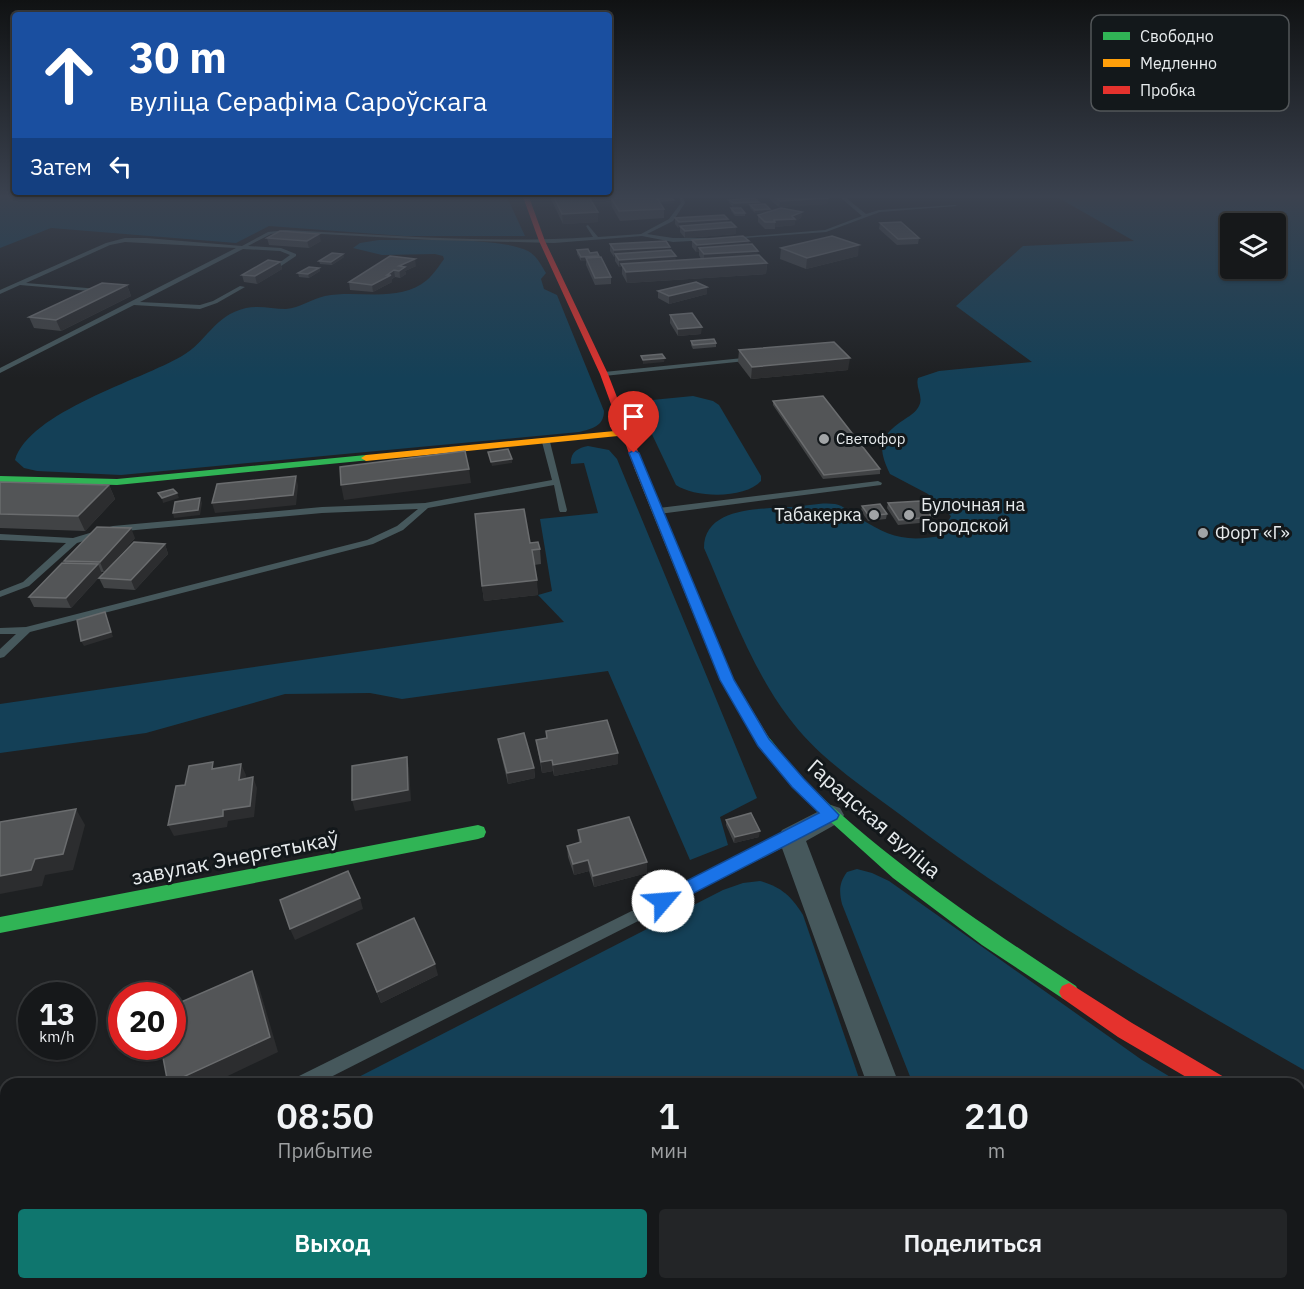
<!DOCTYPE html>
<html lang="ru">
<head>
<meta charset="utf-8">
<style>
	:root { --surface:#16181a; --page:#232527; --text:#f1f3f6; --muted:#9ea0a2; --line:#353739; --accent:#0f766e }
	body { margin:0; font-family:"IBM Plex Sans",sans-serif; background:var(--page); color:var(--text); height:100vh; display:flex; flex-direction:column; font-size:22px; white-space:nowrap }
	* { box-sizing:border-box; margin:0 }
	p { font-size:20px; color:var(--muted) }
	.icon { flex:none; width:33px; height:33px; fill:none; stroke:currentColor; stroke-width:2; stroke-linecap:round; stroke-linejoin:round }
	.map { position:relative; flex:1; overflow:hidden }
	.details { position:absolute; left:0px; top:1078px; width:1305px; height:212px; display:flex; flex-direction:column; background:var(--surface); border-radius:18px 18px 0 0; box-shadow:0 2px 4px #0004,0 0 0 2px var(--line) }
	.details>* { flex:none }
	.guide { position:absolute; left:12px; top:12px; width:600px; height:183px; border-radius:6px; box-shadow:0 2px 4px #0004,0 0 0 2px var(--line); background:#1a4fa0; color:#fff; overflow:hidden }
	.buttons { position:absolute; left:1220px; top:213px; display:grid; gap:12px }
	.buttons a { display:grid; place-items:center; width:66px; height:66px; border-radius:6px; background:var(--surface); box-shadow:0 2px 4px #0004,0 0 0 2px var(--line); font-size:30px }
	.speed { position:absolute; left:18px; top:982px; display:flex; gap:12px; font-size:30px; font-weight:700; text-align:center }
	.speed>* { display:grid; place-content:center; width:78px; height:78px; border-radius:50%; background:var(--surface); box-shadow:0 2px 4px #0004,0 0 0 2px var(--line); line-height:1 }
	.speed small { font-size:15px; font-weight:400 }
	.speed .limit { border:9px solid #d22; background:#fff; color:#111 }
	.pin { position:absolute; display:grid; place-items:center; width:51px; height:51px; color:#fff; margin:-62px -26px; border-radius:50% 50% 50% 0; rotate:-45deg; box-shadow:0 0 6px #0007 }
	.pin .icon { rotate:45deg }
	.me { position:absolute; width:66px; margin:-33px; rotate:63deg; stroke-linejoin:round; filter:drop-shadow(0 0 4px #0008) }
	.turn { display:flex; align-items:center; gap:21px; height:126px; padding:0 18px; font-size:27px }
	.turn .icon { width:78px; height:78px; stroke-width:2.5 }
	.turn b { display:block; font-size:42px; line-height:51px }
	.then { display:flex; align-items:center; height:57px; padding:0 18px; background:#0003; gap:12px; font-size:22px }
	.eta { display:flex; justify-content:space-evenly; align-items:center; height:102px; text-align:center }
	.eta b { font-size:36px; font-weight:600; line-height:42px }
	.cta { display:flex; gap:12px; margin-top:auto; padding:12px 18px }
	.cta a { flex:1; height:69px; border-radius:6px; background:var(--accent); color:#fff; font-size:24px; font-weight:600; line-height:69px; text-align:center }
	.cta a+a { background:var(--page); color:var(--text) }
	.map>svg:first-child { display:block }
	.green { fill:#144057; fill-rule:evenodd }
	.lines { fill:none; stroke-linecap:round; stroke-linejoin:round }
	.lane { fill:#46585c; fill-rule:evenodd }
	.street { fill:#46585c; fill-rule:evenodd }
	.fast { fill:#30b455; fill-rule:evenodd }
	.slow { fill:#ff9f0a; fill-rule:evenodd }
	.jam { fill:#e5322d; fill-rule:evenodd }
	.wall { fill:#414345 }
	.shaded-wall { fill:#2c2d2f }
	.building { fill:#535557; stroke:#6a6c6e; stroke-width:1.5 }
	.route { fill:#1a73e8; stroke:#114b97; stroke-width:1.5 }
	.poi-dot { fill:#a1a4a6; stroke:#13181b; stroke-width:2 }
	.labels { text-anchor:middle; stroke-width:6; stroke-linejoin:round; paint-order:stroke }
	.far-poi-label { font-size:15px; fill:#e7ebed; stroke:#13181b; text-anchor:start }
	.poi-label { font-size:18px; fill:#e7ebed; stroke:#13181b; text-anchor:start }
	.near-street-label { font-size:21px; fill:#e7ebed; stroke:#13181b }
	.key { fill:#13181b; stroke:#53575a; stroke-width:1.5 }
	.key-label { font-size:16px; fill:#e7ebed }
</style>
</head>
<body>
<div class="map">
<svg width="1304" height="1289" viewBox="0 0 1304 1289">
	<rect width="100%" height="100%" fill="#1e2022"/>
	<g class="green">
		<polygon points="0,197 507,197 525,236 404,236 269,226 236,243 51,228 0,248"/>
		<path d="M1057 197H1304V1070C1165 990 1025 910 898 813 860 785 818 757 789 718 751 668 729 605 704 548 704 506 763 509 793 507 806 506 822 502 835 504 842 505 852 513 858 517 889 537 904 542 941 536L951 516 928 494 890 474C877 447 879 436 905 419 911 415 916 412 919 406 924 396 915 388 918 378L939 371 1032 362 956 306 1023 246 1134 241ZM1230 224H1275V268H1230Z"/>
		<path d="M379 240C412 240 501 237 528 251 537 256 541 265 546 273L541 279 544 289 557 295 604 411C604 426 592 429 579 432L121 475 37 471 24 468 15 460C29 412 141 380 182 356 208 341 213 316 246 308 260 305 272 309 286 309 300 308 311 299 325 296 358 289 398 304 427 280 433 275 439 266 444 259L443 256 435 254 382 255 353 248 360 243Z"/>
		<path d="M693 396 713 401 719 405 761 476V481C745 499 695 498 676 485L641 411V406L652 400Z"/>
		<path d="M588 446 609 450 617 459 757 798 720 817 728 845 690 860 608 671 402 699 370 693 285 694 146 733 0 753V704L564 622 538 595 552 591 540 519 598 513 584 463 571 464C570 452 578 448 588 446Z"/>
		<path d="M857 869 872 873 889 881 1142 1060 1182 1084H913L842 904C839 891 839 883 847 872Z"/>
		<path d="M760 881C781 887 791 896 803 915L861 1084H345L723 890 743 883Z"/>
		<polygon points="1299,1148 1304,1150 1304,1289 996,1289 994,1284 1299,1284"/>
		<polygon points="6,1258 6,1284 932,1284 934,1289 0,1289 0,1261"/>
	</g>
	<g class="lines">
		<g class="lane">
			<path d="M679 197H683L685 203 673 221 647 234 673 238H706L708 240 673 242 642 236 554 243 432 240 286 232 271 234 248 246 281 248 296 254V256L281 266 279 263 290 255 280 251 243 249 140 302 200 305 213 301 240 286 245 287 217 303 200 309 134 305 0 373V368L236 248 125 242 110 245 26 283 99 289 102 291 101 292 20 285 0 294V290L106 243 125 238H146L242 246 268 232 286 230C388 235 491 244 593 237L586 226 588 225 598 237 641 234 669 219 681 203Z"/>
			<polygon points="840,197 845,197 866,214 879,210 955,205 957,206 880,212 826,232 731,239 729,238 825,230 862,216"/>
			<polygon points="753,357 756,359 755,360 604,376 601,374 604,372"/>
			<polygon points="543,440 546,440 550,442 567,510 566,512 560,512 559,510 554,485 428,508 403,530 373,544 30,632 4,657 0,658 0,649 16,634 0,634 0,628 26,627 367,540 397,526 418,509 322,513 114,532 77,543 29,586 0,597 0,591 23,582 66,543 0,540 0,534 73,538 113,526 322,507 425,503 552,480 542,442"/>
			<polygon points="878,481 882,483 881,485 659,514 655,511 659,508"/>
			<polygon points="791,832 796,833 798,837 796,841 317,1084 293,1084 295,1078"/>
			<polygon points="6,1225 6,1244 0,1246 0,1227"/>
		</g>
		<g class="street">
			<polygon points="831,805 840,808 844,815 840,822 806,841 899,1084 867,1084 778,837 782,830"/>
			<polygon points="939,1284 977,1284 979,1289 941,1289"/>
		</g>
		<g class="fast">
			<polygon points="366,455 370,456 370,460 117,485 0,482 0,476 117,479"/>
			<path d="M761 733 766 734C779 749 791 766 804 780 886 860 981 924 1076 986L1079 992 1076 998 1069 1001 1062 998 982 945 893 878 792 787 753 738 756 734Z"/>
			<polygon points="478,825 484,827 486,832 484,837 478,839 0,933 0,917"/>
			<polygon points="1299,1118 1304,1120 1304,1142 1299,1140"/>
		</g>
		<g class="slow">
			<polygon points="625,430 628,431 628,435 366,461 361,458 366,455"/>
			<polygon points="639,464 644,467 734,680 769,738 766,742 756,742 720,680 634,467"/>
		</g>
		<g class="jam">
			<polygon points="523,197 529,197 545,241 608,374 644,467 643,469 635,469 634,467 600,374 539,241"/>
			<polygon points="1069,983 1132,1023 1224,1077 1227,1084 1198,1084 1118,1037 1062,998 1059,992 1062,986"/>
		</g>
	</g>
	<g class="wall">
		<polygon points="550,197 589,197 598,222 563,224"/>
		<polygon points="770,197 827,197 828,198 827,204 779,207 770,200"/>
		<polygon points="611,198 674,200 674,203 661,204 664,209 664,218 620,221 612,207"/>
		<polygon points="729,200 759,204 770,209 770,211 802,212 801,218 795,221 795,225 775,227 775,229 765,229 758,222 758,215 768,212 755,213 750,208 750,205 733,207 729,203"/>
		<polygon points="731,208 745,213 745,216 735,216 731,211"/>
		<polygon points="675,218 728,223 736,234 685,238 680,232 680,228 678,228 675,224"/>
		<polygon points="880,223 919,238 918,244 897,245 879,229"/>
		<polygon points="267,238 321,241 309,248 269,245"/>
		<polygon points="692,240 749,241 749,245 757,255 767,263 766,274 627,283 622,274 622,266 619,267 615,261 615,257 614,257 610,251 610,244 670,247 670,250 675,260 701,259 699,255 699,252 696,252 692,247"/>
		<polygon points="781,248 858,256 806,269 780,259"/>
		<polygon points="577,250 590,253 599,257 611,277 611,284 595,285 586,265 586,261 581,261 577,254"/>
		<polygon points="390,256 416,266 405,271 406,274 400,278 395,277 392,279 392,282 373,292 350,290 349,282"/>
		<polygon points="344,257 332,265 320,264 319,261"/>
		<polygon points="280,262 282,269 257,284 244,282 242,275"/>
		<polygon points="319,268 320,271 309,278 299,277 298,273"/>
		<polygon points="127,285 131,296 61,331 34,328 29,317"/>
		<polygon points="707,287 707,294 669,304 658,298 658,291"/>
		<polygon points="670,315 701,334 678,336 670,323"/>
		<polygon points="691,341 716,343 716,347 693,349 691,345"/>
		<polygon points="739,350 848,370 751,379 738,362"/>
		<polygon points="773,401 880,469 880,474 823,479 773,405"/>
		<polygon points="0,482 109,485 115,499 85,531 0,528"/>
		<polygon points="888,503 932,517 931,522 898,525 887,508"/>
		<polygon points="862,506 887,514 886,519 868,521 861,511"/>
		<polygon points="135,538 104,572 101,572 102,574 71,608 34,607 29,597 65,563 64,561"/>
		<polygon points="530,543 540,549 541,564 534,565 538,595 484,601 482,586"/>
		<polygon points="165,544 168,554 135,590 104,588 99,578"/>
		<polygon points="546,731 618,764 554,776 553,771 542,773 536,740 546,738"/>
		<polygon points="498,739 534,768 535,778 508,784 500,750"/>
		<polygon points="726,820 759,837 734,843 726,825"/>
		<polygon points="578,830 647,873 594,887 589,871 574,875 568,857 567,846 579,843"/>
		<polygon points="357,944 438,975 381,1003"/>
	</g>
	<g class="shaded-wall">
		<polygon points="828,198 827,204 779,207 780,201"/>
		<polygon points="674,200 674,203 654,205 654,202"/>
		<polygon points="759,202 759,205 733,207 734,203"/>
		<polygon points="770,209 770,212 755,213 755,210"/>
		<polygon points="598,212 598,222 563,224 562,214"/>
		<polygon points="802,212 801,218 795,221 795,225 775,227 775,222 774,220 792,216"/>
		<polygon points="728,219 727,225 680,226 680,228 678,228 679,222"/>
		<polygon points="736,227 736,234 685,238 685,231"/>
		<polygon points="319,234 321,241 309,248 307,241"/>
		<polygon points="749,241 749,248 699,248 699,252 696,252 697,245"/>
		<polygon points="859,245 858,256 806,269 807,258"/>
		<polygon points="670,247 670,253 615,254 615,257 614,257 614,250"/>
		<polygon points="758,251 757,258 704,261 704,254"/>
		<polygon points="343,254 344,257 332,265 331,262"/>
		<polygon points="599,256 599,260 586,258 586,261 581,261 581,257"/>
		<polygon points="676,256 675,263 621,264 622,266 619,267 619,260"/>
		<polygon points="415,259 416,266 405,271 406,274 400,278 399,266"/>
		<polygon points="280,262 282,269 257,284 255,276"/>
		<polygon points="767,263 766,274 627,283 626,272"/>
		<polygon points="319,268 320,271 309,278 308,274"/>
		<polygon points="394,270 395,277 392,279 392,282 373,292 372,285"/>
		<polygon points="127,285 131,296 61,331 56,320"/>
		<polygon points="707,287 707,294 669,304 669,296"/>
		<polygon points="702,327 701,334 678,336 678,329"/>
		<polygon points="665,358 664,362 643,364 643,360"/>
		<polygon points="850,358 848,370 751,379 752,367"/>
		<polygon points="512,459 512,463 492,466 491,462"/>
		<polygon points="469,469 471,483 344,500 341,485"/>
		<polygon points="296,476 298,486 296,505 215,513 212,503"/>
		<polygon points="109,485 115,499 85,531 78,516"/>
		<polygon points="177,493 179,498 163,503 162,498"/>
		<polygon points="200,498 202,503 200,515 174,518 173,513"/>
		<polygon points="131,528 135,538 104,572 100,562"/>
		<polygon points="165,544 168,554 135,590 131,580"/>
		<polygon points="98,564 102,574 71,608 66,598"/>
		<polygon points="537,580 538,595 484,601 482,586"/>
		<polygon points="105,612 113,637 84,646 81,641"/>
		<polygon points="618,753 618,764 554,776 553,765"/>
		<polygon points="407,757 409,768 411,801 355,811 352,800"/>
		<polygon points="552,760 553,771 542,773 541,762"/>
		<polygon points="241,764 246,775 244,791 239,780"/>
		<polygon points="534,768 535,778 508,784 507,773"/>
		<polygon points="253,777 257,788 254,817 228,821 227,827 174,836 168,825 223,810"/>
		<polygon points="76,809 85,825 73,870 45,875 42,886 0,894 0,876 35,859"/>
		<polygon points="760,831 759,837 734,843 735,837"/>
		<polygon points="588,860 589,871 574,875 573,864"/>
		<polygon points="647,862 647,873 594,887 593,876"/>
		<polygon points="360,898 363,909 295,940 290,929"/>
		<polygon points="435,964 438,975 381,1003 377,992"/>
		<polygon points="252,971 259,987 278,1052 211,1084 169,1084"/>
	</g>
	<g class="building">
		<polygon points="554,197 589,197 598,212 562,214"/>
		<polygon points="626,197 656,197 664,209 619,211 611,198"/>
		<polygon points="656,197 671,197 674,200 659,201"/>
		<polygon points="775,197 827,197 828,198 780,201"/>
		<polygon points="754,198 759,202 734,203 729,200"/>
		<polygon points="765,204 770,209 755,210 750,205"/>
		<polygon points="731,208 741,208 745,213 735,213"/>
		<polygon points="781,208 802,212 792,216 795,219 774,220 775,222 765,222 758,215"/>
		<polygon points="724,215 728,219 679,222 675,218"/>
		<polygon points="731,222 736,227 685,231 680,226"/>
		<polygon points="901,222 919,238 898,239 880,223"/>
		<polygon points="280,231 319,234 307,241 267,238"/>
		<polygon points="743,236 749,241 697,245 692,240"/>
		<polygon points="832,236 859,245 807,258 781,248"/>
		<polygon points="666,241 670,247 614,250 610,244"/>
		<polygon points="752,244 758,251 704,254 699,248"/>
		<polygon points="588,249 590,253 597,252 599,256 581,257 577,250"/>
		<polygon points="671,250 676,256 619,260 615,254"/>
		<polygon points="332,253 343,254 331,262 319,261"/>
		<polygon points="759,255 767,263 626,272 621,264"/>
		<polygon points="390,256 415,259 399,266 405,267 399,271 394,270 387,275 391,275 372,285 349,282"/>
		<polygon points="601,257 611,277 595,278 586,258"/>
		<polygon points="268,260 280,262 255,276 242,275"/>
		<polygon points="309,267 319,268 308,274 298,273"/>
		<polygon points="696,282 707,287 669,296 658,291"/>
		<polygon points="102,283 127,285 56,320 29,317"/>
		<polygon points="692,313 702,327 678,329 670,315"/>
		<polygon points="714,339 716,343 693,345 691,341"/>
		<polygon points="834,342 850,358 752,367 739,350"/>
		<polygon points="662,354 665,358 643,360 641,356"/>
		<polygon points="823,396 880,469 824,475 773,401"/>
		<polygon points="508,449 512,459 491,462 488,452"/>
		<polygon points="465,451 469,469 341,485 340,467"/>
		<polygon points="296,476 293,495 212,503 217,484"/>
		<polygon points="0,482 109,485 78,516 0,514"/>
		<polygon points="173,489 177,493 162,498 158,493"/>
		<polygon points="200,498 198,510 173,513 175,502"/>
		<polygon points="920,501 932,517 899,520 888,503"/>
		<polygon points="880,504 887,514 869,516 862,506"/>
		<polygon points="524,509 530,543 538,542 540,549 532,550 537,580 482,586 475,514"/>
		<polygon points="97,527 131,528 100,562 64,561"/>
		<polygon points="134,542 165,544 131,580 99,578"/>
		<polygon points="62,563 98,564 66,598 29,597"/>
		<polygon points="105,612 111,632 81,641 77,620"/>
		<polygon points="607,720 618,753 553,765 552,760 541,762 536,740 547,738 546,731"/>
		<polygon points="524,733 534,768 507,773 498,739"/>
		<polygon points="407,757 408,790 352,800 352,766"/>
		<polygon points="213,762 212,769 241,764 239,780 253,777 250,806 223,810 223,816 168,825 176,786 185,785 189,766"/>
		<polygon points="76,809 63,854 35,859 31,870 0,876 0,822"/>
		<polygon points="751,813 760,831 735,837 726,820"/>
		<polygon points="629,817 647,862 593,876 588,860 573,864 567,846 581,842 578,830"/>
		<polygon points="348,871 360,898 290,929 280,900"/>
		<polygon points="414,918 435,964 377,992 357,944"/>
		<polygon points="252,971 270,1037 168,1084 161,1047 172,1047 172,1006"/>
	</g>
	<linearGradient id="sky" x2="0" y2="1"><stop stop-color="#101213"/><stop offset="0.52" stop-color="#3b424f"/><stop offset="1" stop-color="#3b424f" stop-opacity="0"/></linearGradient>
	<rect width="1304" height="378" fill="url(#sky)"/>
	<polygon class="route" points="634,450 639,453 734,680 769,739 804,779 839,815 837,819 663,909 657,907 654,901 657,896 819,813 792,787 758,746 720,680 629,453"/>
	<g class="poi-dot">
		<circle cx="824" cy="439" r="6"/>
		<circle cx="874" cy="515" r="6"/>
		<circle cx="909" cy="515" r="6"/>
		<circle cx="1203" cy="533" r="6"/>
	</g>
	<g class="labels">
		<g class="far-poi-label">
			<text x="836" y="444">Светофор</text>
		</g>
		<g class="poi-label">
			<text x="921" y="511">Булочная на<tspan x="921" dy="21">Городской</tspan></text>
			<text x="862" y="521" text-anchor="end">Табакерка</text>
			<text x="1215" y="539">Форт «Г»</text>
		</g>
		<g class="near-street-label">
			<text transform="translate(874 819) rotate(41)" y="7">Гарадская вуліца</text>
			<text transform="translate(235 858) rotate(-11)" y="7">завулак Энергетыкаў</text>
		</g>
	</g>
	<rect x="1091" y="15" width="198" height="96" rx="9" class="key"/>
	<rect x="1103" y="32" width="27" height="8" fill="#30b455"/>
	<rect x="1103" y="59" width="27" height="8" fill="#ff9f0a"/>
	<rect x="1103" y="86" width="27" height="8" fill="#e5322d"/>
	<g class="key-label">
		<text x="1140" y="42">Свободно</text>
		<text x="1140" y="69">Медленно</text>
		<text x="1140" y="96">Пробка</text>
	</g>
</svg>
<div class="buttons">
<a><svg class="icon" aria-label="layers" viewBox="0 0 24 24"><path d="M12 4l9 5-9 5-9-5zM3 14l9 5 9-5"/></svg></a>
</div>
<div class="speed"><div>13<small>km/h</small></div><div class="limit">20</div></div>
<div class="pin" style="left:634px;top:453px;background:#d93025"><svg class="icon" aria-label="arrive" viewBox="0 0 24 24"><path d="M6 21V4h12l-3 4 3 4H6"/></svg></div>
<svg class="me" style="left:663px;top:901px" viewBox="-20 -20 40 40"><circle r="19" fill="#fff"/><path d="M0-13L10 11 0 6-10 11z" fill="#1a73e8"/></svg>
<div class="guide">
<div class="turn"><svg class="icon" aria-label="ahead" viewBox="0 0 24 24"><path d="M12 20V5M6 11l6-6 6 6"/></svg><div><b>30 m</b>вуліца Серафіма Сароўскага</div></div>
<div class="then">Затем<svg class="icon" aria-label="left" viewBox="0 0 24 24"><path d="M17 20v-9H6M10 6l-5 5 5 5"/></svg></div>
</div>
<section class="details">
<div class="eta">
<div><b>08:50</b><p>Прибытие</p></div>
<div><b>1</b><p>мин</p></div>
<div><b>210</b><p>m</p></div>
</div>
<div class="cta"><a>Выход</a><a>Поделиться</a></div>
</section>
</div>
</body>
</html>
